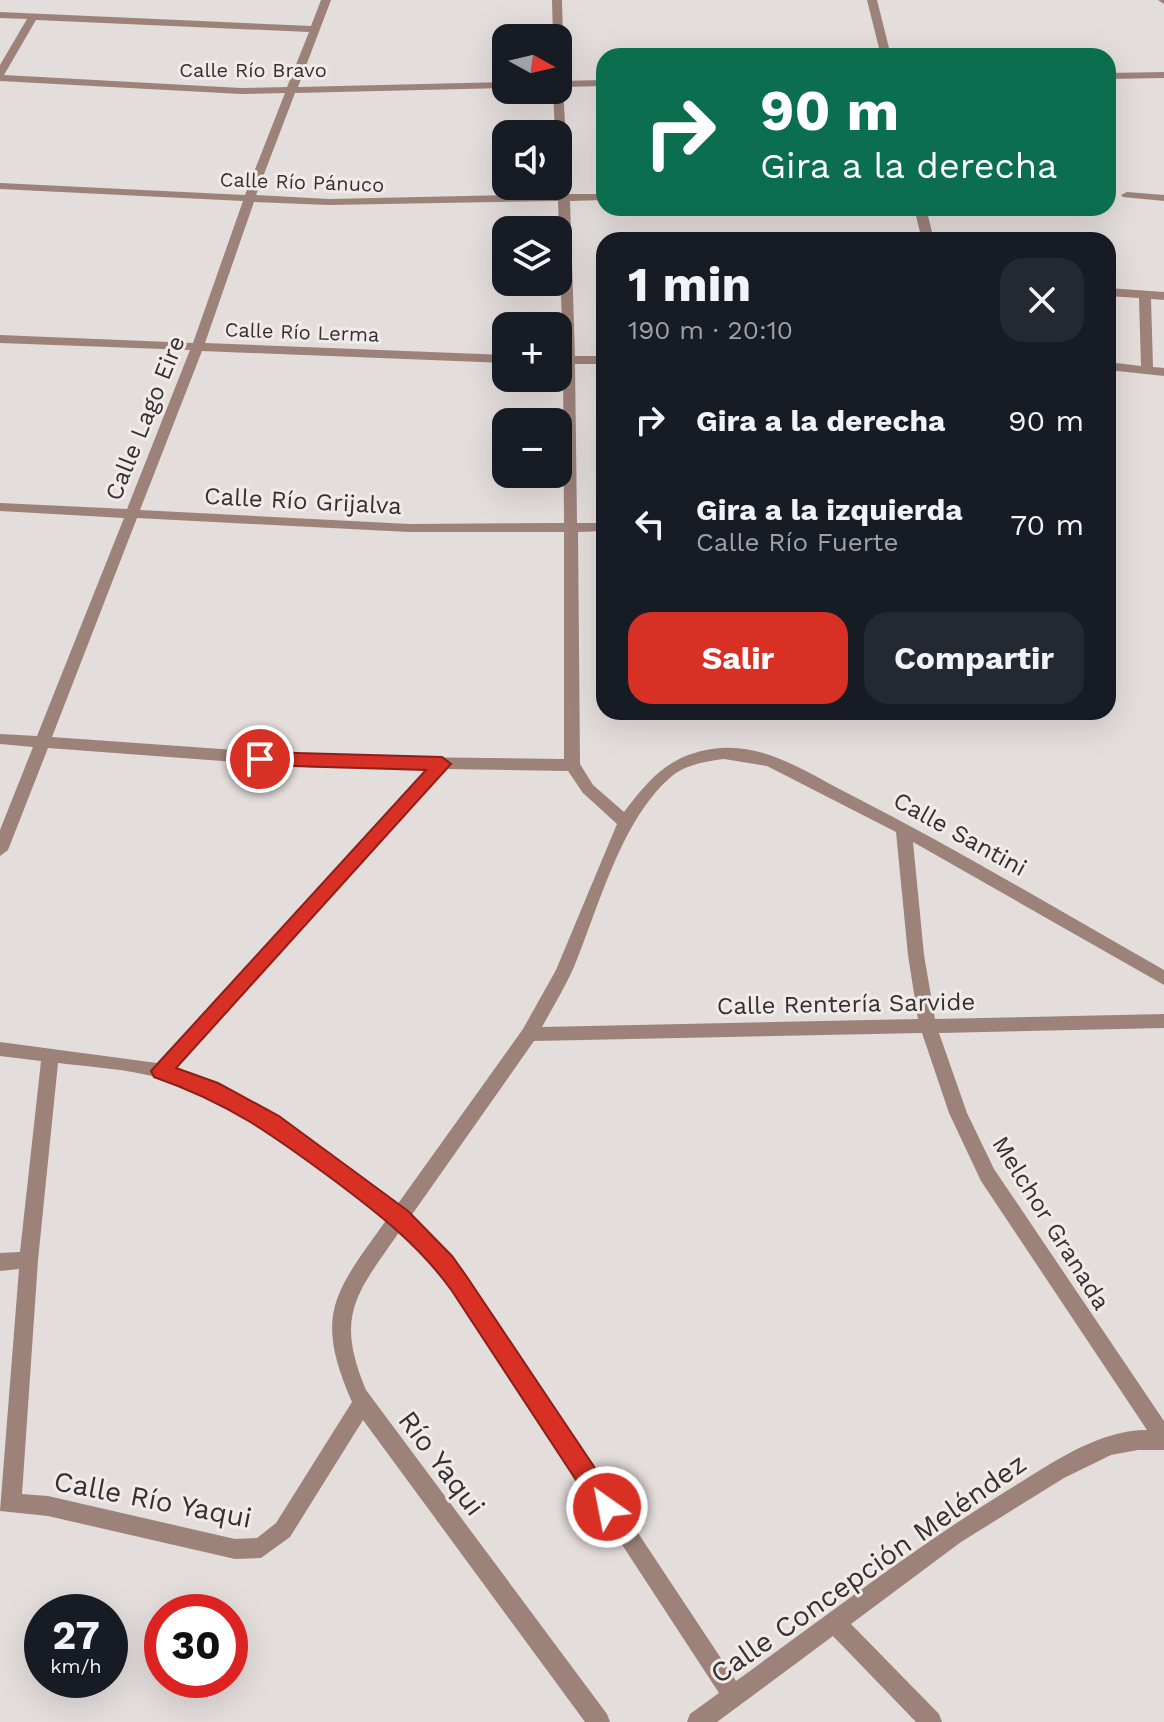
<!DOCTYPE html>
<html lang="es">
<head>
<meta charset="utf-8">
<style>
	:root { --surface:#171b24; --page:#242831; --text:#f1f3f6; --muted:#9ea1a6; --accent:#d93025 }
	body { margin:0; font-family:"Work Sans",sans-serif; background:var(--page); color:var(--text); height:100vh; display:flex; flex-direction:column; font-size:30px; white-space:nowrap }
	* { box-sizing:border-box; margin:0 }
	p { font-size:26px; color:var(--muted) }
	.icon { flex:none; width:44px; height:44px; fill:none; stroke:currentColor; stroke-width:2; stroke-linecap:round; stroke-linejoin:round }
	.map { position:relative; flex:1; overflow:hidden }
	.side { position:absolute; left:596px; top:232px; width:520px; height:488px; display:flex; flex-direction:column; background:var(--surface); border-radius:24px; box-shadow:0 8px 32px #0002 }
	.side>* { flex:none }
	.hud { position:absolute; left:596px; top:48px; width:520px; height:168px; border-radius:24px; box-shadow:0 8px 32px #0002; background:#0b6e4f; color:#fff; overflow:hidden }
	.needle { width:52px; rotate:98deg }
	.controls { position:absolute; left:492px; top:24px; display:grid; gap:16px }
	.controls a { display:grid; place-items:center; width:80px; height:80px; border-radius:16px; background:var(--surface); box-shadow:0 8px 32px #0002; font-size:40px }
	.speed { position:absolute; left:24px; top:1594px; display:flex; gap:16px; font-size:40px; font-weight:700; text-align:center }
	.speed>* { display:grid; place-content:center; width:104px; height:104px; border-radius:50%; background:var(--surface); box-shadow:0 8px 32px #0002; line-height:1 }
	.speed small { font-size:20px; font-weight:400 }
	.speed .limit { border:12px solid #d22; background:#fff; color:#111 }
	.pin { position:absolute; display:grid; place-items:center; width:68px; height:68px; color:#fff; margin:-34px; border:4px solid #fff; border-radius:50%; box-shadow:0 2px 8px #0007 }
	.me { position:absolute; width:88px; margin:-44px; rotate:327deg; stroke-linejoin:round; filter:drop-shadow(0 0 6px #0008) }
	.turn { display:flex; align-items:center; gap:28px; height:168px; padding:0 32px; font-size:36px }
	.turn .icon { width:104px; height:104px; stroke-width:2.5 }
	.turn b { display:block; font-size:56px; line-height:68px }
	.round { display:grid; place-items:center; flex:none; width:84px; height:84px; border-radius:24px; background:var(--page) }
	.headline { display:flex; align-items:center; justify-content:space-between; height:136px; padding:0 32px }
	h1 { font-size:48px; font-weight:700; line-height:60px }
	.action { display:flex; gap:16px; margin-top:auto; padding:16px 32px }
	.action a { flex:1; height:92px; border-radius:24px; background:var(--accent); color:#fff; font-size:32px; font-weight:700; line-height:92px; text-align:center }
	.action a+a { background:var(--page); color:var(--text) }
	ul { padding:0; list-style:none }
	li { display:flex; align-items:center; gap:24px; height:104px; padding:0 32px }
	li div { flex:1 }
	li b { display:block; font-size:30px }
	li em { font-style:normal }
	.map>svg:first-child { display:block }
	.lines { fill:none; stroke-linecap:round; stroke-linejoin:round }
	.street { fill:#9d8279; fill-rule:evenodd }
	.route { fill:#d93025; stroke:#8d1f18; stroke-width:2 }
	.labels { text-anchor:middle; stroke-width:6; stroke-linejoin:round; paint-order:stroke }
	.far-street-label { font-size:20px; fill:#333130; stroke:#f1eae8 }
	.street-label { font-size:24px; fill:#333130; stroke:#f1eae8 }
	.near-street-label { font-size:28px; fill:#333130; stroke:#f1eae8 }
</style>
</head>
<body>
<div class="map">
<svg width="1164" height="1722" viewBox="0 0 1164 1722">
	<rect width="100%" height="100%" fill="#e3dddb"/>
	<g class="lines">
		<g class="street">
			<path d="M321 0H331L298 87 506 82V88L295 93 256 195 329 199 558 194V134H555L553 90H558V81L604 80V86L563 87 569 194H604V200L570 201 575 356H604V364H575L577 523H604V531L578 532 580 764 593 785 624 812C651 776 673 752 721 748 767 744 811 775 851 795 957 849 1060 911 1164 970V985L913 842 924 955 935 1019 1164 1014V1028L939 1033 967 1113 994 1169 1164 1421V1450H1138L1111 1455 1064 1478 961 1542 851 1624 939 1714 942 1722H916L833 1636 717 1722H687L690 1714 719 1693 483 1332 438 1269 400 1231C357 1293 334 1314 366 1390L607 1714 610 1722H585L363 1420 290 1537 261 1558 235 1559 48 1516 0 1511 19 1269 0 1271V1253L20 1252 41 1061 0 1056V1042L157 1063 428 769 318 768 48 748 8 850 0 856V830L33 747 0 744V734L37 736 124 518 0 511V503L127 509 190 350 0 343V335L193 343 243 201 0 189V183L245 195 285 93 241 94 0 81V65L27 19 0 18V12L311 26ZM36 20 309 32 287 87 241 88 4 75ZM558 201 563 356 558 357V363L563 364 564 523 409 524 140 510 202 351 506 363V355L205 343 254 202 329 205ZM137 518 409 532H564V759L318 756 52 737ZM724 759 767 766 896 832 908 955 918 1019 542 1027C553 1007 565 987 574 967 599 907 621 819 672 776 685 765 707 761 724 759ZM446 769 568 771 583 793 617 824 556 970 523 1029 397 1205 278 1118 217 1084 174 1068ZM922 1033 949 1113 981 1181 1147 1430C1097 1430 1049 1465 1008 1490 914 1548 826 1616 736 1681L497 1320 452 1257 411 1216 534 1041ZM58 1063C92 1067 127 1069 160 1078 246 1101 318 1167 387 1219 335 1292 313 1313 352 1402L276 1523 257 1538 235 1539 48 1496 22 1494 38 1260Z"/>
			<polygon points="552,0 562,0 563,38 558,41 558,38 553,38"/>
			<polygon points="867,0 877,0 891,56 881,56"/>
			<polygon points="1158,0 1164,0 1164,4"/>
			<polygon points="1164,72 1164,78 1108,79 1108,73"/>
			<polygon points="1127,192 1164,195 1164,201 1123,197 1121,195"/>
			<polygon points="914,208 926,208 934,240 922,240"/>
			<polygon points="1108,288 1164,292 1164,300 1151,299 1153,367 1164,368 1164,376 1108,370 1108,362 1141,366 1139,298 1108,296"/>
		</g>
	</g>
	<path class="route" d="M260 752 442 757 451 764 176 1068 218 1083 279 1116 408 1211 452 1256 467 1277 615 1498 619 1507 615 1515 607 1518 599 1515 452 1291C420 1246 379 1214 335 1181 273 1135 229 1103 154 1077L151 1071 426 770 260 765 252 759Z"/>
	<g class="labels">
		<g class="far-street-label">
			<text x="253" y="77">Calle Río Bravo</text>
			<text transform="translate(302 182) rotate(2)" y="7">Calle Río Pánuco</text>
			<text transform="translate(302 332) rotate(2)" y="7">Calle Río Lerma</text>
		</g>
		<g class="street-label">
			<text transform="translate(145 418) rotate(-68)" y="8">Calle Lago Eire</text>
			<text transform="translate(303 501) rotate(3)" y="8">Calle Río Grijalva</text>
			<text transform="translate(960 834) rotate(29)" y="8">Calle Santini</text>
			<text transform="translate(846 1004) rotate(-1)" y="8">Calle Rentería Sarvide</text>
			<text transform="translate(1051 1223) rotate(58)" y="8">Melchor Granada</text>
		</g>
		<g class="near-street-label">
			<text transform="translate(442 1463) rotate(53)" y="10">Río Yaqui</text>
			<text transform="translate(153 1499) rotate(11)" y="10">Calle Río Yaqui</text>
			<text transform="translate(868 1568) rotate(-35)" y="10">Calle Concepción Meléndez</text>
		</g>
	</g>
</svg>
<div class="controls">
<a><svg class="needle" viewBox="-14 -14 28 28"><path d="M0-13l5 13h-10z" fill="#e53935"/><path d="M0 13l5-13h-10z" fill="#9ea1a6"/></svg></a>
<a><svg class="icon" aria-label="sound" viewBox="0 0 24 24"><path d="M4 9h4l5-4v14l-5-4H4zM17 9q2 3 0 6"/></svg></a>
<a><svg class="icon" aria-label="layers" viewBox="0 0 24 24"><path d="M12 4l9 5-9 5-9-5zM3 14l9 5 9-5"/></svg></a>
<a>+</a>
<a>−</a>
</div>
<div class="speed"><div>27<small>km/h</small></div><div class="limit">30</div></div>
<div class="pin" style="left:260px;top:759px;background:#d93025"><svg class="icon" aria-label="arrive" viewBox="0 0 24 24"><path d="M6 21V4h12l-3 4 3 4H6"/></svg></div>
<svg class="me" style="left:607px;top:1507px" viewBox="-20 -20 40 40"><circle r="17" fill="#d93025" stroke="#fff" stroke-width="3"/><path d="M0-11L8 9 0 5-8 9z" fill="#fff"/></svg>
<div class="hud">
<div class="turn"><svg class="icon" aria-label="right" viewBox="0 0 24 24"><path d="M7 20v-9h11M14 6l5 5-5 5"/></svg><div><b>90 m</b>Gira a la derecha</div></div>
</div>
<section class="side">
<div class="headline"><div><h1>1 min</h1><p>190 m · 20:10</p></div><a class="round"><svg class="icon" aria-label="close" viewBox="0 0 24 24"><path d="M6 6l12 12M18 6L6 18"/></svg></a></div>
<ul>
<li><svg class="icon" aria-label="right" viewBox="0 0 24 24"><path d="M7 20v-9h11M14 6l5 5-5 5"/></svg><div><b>Gira a la derecha</b></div><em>90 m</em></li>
<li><svg class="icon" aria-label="left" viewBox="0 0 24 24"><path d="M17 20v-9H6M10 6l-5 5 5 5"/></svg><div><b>Gira a la izquierda</b><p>Calle Río Fuerte</p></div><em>70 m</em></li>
</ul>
<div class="action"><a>Salir</a><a>Compartir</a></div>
</section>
</div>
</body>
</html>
